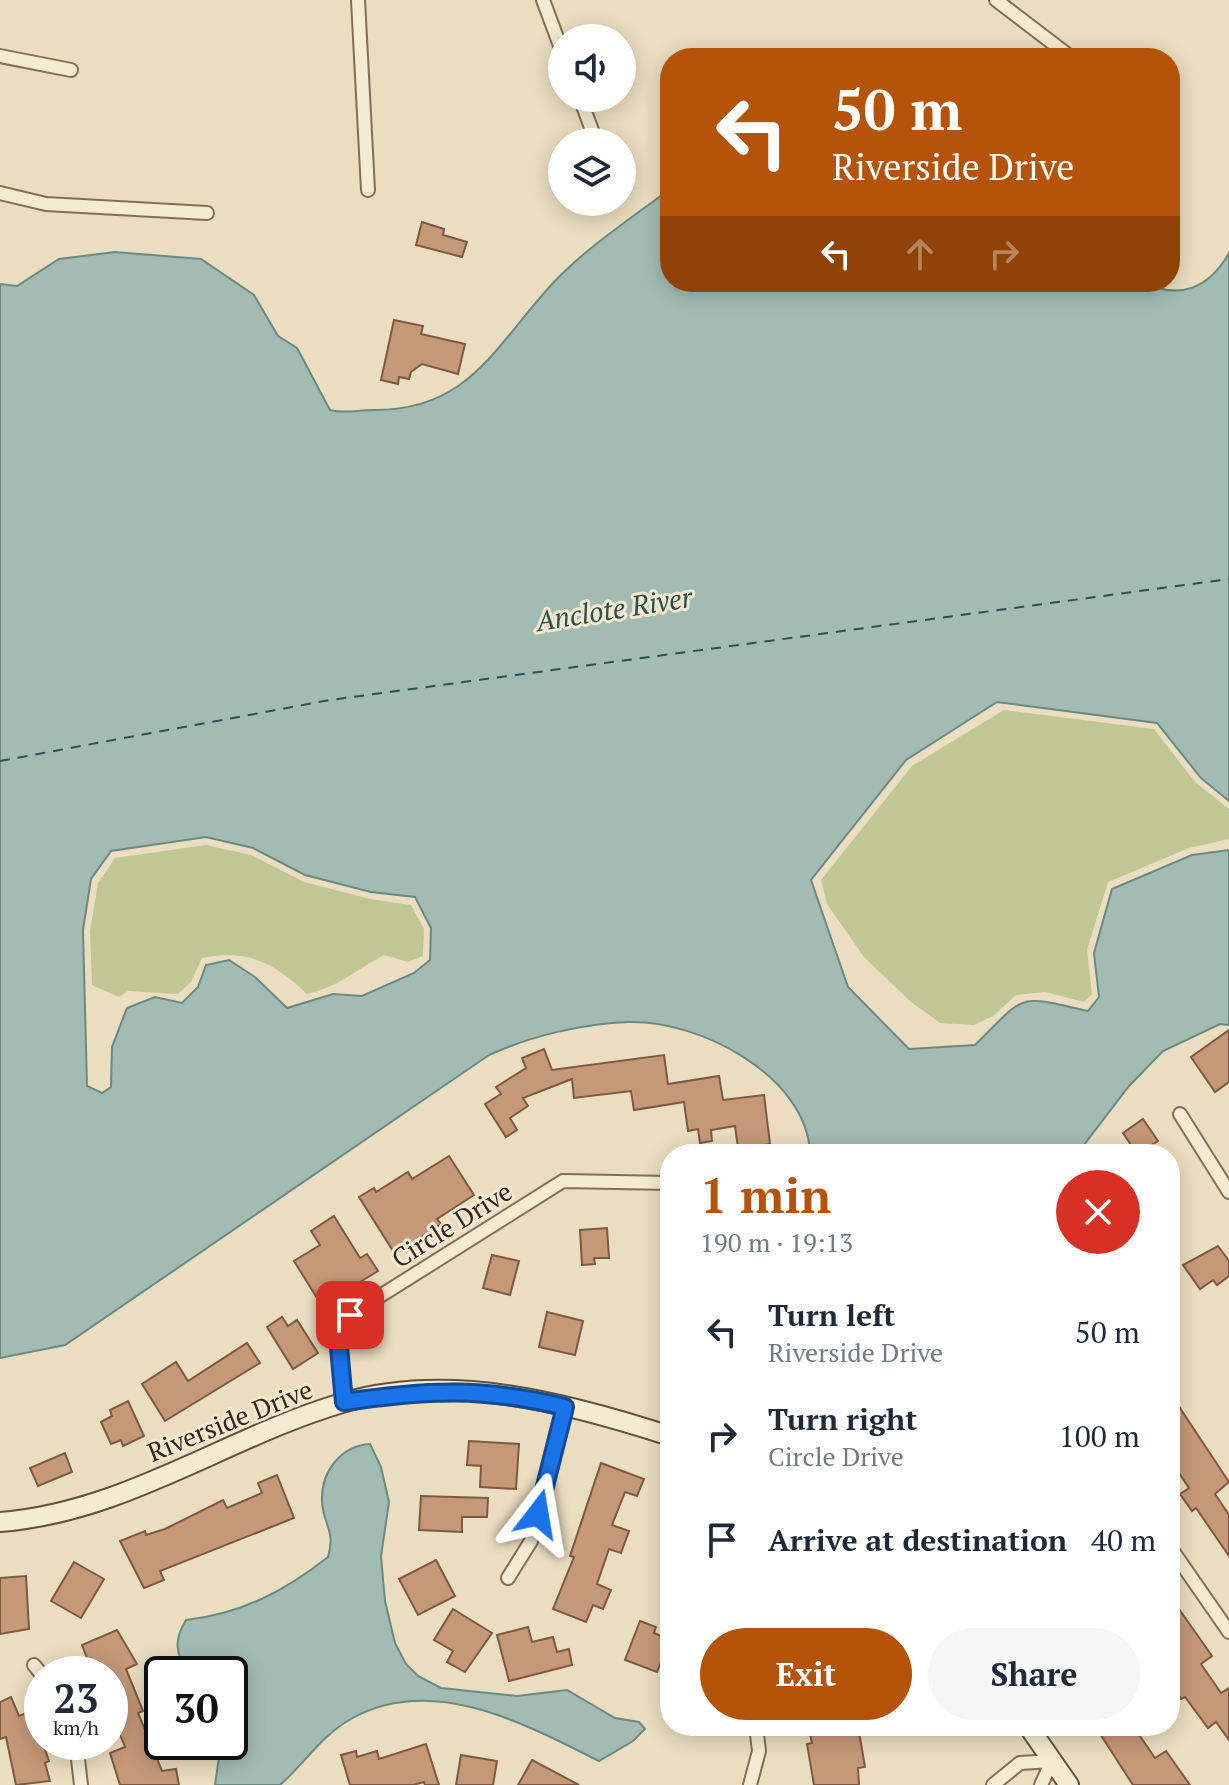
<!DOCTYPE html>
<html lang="en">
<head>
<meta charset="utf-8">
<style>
	:root { --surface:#fff; --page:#f6f6f7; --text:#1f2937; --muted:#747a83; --accent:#b45309 }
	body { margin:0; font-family:"PT Serif",serif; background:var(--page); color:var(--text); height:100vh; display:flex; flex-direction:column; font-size:30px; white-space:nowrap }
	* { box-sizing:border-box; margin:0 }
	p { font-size:26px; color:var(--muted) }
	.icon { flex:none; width:44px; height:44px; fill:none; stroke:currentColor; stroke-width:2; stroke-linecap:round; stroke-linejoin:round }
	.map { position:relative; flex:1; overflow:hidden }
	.side { position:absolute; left:660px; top:1144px; width:520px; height:592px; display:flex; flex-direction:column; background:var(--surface); border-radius:32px; box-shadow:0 4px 20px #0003 }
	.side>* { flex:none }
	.guide { position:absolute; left:660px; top:48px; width:520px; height:244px; border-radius:32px; box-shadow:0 4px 20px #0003; background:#b45309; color:#fff; overflow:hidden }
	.fabs { position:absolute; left:548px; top:24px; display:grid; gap:16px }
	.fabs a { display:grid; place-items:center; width:88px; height:88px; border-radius:50%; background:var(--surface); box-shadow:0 4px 20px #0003; font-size:40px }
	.speed { position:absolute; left:24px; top:1656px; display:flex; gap:16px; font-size:40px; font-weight:700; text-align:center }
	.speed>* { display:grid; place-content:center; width:104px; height:104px; border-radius:50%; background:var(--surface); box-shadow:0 4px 20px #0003; line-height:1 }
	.speed small { font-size:20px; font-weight:400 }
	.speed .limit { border:4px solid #111; border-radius:12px; background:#fff; color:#111 }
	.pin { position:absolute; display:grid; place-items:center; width:68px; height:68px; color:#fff; margin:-34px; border-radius:16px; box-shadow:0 4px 12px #0006 }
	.me { position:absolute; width:88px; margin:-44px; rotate:14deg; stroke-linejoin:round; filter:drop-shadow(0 0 6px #0008) }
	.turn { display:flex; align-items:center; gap:28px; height:168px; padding:0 40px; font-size:36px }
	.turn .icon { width:104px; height:104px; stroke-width:2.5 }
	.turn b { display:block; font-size:56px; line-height:68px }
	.lanes { display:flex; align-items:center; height:76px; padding:0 40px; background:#0003; justify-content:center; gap:40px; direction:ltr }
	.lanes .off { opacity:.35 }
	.round { display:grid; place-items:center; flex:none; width:84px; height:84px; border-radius:42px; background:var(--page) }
	.head { display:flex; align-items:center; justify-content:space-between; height:136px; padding:0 40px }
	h1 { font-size:48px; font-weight:800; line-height:60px; color:var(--accent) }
	.action { display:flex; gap:16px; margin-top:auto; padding:16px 40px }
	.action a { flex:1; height:92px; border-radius:48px; background:var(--accent); color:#fff; font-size:32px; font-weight:800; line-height:92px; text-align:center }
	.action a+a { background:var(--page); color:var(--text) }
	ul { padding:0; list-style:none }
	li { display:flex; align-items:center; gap:24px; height:104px; padding:0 40px }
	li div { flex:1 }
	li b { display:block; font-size:30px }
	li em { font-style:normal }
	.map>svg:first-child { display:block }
	.green { fill:#c1c695 }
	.water { fill:#a2bcb4; stroke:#6b8981; stroke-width:2; fill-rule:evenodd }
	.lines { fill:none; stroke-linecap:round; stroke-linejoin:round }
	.ferry { stroke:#2d504e; stroke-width:2; stroke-dasharray:10 8; stroke-linecap:butt }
	.building { fill:#c59878; stroke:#7e5941; stroke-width:2 }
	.street-casing { stroke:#816f59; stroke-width:16 }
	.secondary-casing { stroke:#63503d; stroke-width:22 }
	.street { stroke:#f5ebd2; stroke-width:12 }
	.secondary { stroke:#f5ebd2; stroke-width:18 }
	.route-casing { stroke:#114b97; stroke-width:20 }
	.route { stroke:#1a73e8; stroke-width:14 }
	.labels { text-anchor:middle; stroke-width:6; stroke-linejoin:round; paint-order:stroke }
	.street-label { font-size:26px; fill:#32271d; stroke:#f2e8cf }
	.water-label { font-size:28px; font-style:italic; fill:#2d504e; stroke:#f2e8cf }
</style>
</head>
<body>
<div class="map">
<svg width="1229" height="1785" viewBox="0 0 1229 1785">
	<rect width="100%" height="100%" fill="#eaddc0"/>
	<g class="green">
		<polygon points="1004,710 1154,729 1195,782 1229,809 1229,839 1189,848 1108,882 1087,950 1092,994 1084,1002 1045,992 1016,995 993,1016 974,1025 940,1023 911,1002 864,957 827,904 821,880 912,766"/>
		<path d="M206 845 251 855 304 882 370 899 411 905 424 929 423 956 408 962 384 955C354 971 342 985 307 994 275 963 246 948 202 958L191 982 178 994 128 991 119 997 92 985 90 931 98 883 115 858Z"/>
	</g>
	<g class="water">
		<path d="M670 189V282H1144C1180 301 1210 287 1229 253V801L1201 778 1157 723 997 702 906 760 811 880 848 987 909 1049 975 1045C1027 994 1015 994 1088 1011L1099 997 1094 953 1112 889 1192 855 1229 850V1025L1220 1024 1163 1051 1129 1086 1077 1154H810C808 1076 698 1019 627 1022 581 1024 531 1036 489 1055L65 1345 0 1358V284L17 286 59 259 115 252 201 259 254 295 278 336 297 348 330 410C345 414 357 410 373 410 470 411 495 345 554 282 586 248 633 217 670 189ZM206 837 253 848 305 875 371 892 415 897 431 928 430 960 414 973 362 996 333 994 287 1008 255 977 229 960 206 965 198 987 182 1003 155 997 127 1008 112 1047 111 1087 102 1093 87 1086 83 930 91 879 111 851Z"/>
		<path d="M370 1444 381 1467 389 1502 381 1556 385 1601 395 1643 406 1664 418 1676 441 1688 517 1696 567 1690 615 1718 639 1722 645 1729 633 1741 599 1761C525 1724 432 1673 351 1719 321 1736 305 1763 280 1785H215L220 1750 217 1742H230V1674H188C176 1653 173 1641 186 1620 241 1614 285 1591 328 1557 336 1530 323 1525 322 1501 321 1471 341 1446 370 1444Z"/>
	</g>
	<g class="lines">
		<polyline class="ferry" points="0,761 330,700 1229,579"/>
	</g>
	<g class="building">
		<polygon points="422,222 444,229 443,235 467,242 462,257 416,245"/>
		<polygon points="394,320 423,326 421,334 465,344 458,374 422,364 411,372 409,379 399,377 398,384 381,380"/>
		<polygon points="1229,1030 1229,1082 1215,1092 1191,1057"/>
		<polygon points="544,1049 552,1070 664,1055 668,1084 719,1076 723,1100 764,1095 770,1144 738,1148 735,1126 711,1130 712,1141 700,1143 698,1129 688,1131 684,1102 634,1110 631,1091 574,1098 572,1079 523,1098 528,1106 510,1118 517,1130 506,1137 485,1104 501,1094 496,1087 526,1068 522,1058"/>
		<polygon points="1143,1119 1158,1141 1137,1154 1123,1133"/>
		<polygon points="449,1156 474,1195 437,1219 441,1224 395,1254 359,1197 374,1188 376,1192 408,1172 412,1179"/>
		<polygon points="334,1216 360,1258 367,1254 378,1271 334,1298 337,1304 325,1311 294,1261 320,1245 311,1231"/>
		<polygon points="607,1228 609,1258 594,1258 595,1264 582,1265 580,1230"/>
		<polygon points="1218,1246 1229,1261 1229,1276 1217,1285 1213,1280 1200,1289 1183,1265"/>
		<polygon points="492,1255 519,1261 510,1295 483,1288"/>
		<polygon points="547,1312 583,1321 575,1355 539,1347"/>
		<polygon points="282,1317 288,1326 297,1320 318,1353 293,1369 267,1327"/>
		<polygon points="247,1343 260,1363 165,1421 142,1384 176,1362 188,1381"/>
		<polygon points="1170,1393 1229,1482 1215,1494 1229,1515 1229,1556 1196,1508 1192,1511 1180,1494 1189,1488 1170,1460"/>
		<polygon points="128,1401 144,1436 123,1446 121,1440 111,1444 101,1422 112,1416 110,1410"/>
		<polygon points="469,1441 519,1444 516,1489 480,1487 481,1466 467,1465"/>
		<polygon points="65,1453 72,1472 38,1486 30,1468"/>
		<polygon points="601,1463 644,1479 637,1496 625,1492 612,1525 629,1531 621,1553 609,1549 597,1584 611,1590 603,1609 593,1605 586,1622 553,1609 574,1557 570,1556"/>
		<polygon points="277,1475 294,1518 160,1571 164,1580 144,1588 120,1541 145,1531 146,1535 165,1529 223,1500 227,1508 262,1493 258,1483"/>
		<polygon points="421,1496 488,1498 487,1517 462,1517 462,1532 419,1530"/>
		<polygon points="436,1560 455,1596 418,1615 399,1579"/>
		<polygon points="74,1562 104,1579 81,1618 51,1601"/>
		<polygon points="26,1576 29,1629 0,1634 0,1578"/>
		<polygon points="453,1609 492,1633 465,1672 447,1662 453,1651 434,1640"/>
		<polygon points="1179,1609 1212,1656 1201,1664 1221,1693 1229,1688 1229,1740 1216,1722 1208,1728 1185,1697 1181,1699 1170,1683 1170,1616"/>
		<polygon points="640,1621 656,1627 654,1633 670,1640 657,1672 625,1660"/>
		<polygon points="528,1627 532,1642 553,1637 557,1652 569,1649 572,1665 509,1681 497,1635"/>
		<polygon points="117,1630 137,1664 126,1669 143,1711 138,1713 162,1771 176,1769 179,1785 120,1785 110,1753 125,1747 115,1722 110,1724 110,1674 63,1674 89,1663 82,1645"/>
		<polygon points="11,1697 19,1716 31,1711 49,1761 45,1763 50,1781 16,1785 6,1737 0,1739 0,1702"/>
		<polygon points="808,1726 858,1726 865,1767 858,1768 859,1785 814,1785 807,1744 812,1743"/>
		<polygon points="1095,1726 1133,1726 1155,1758 1166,1751 1190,1785 1133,1785"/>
		<polygon points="426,1744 439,1785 425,1785 424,1782 413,1785 350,1785 341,1755 356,1751 357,1757 377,1751 379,1759"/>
		<polygon points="461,1755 497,1761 493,1785 456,1785"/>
		<polygon points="532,1760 579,1785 518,1785"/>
	</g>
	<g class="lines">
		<defs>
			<g id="street">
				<polyline points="358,0 368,190"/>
				<polyline points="543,0 562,51"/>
				<polyline points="996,0 1072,58"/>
				<polyline points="0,56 71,70"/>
				<polyline points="580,98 593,133"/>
				<polyline points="0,193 46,204 207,213"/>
				<polyline points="1180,1114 1229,1192"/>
				<polyline points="344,1402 338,1336 350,1315 563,1181 670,1183"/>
				<polyline points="1170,1547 1229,1632"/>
				<polyline points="508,1578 531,1541 565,1407"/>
				<polyline points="34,1665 42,1675"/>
				<polyline points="76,1742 81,1785"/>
				<polyline points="750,1785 759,1751 756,1726"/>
				<polyline points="993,1785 1020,1763 1052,1761 1041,1785"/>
			</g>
			<g id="secondary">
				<path d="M0 1522C123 1513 227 1437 342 1403 449 1371 568 1403 670 1436"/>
				<polyline points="1028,1726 1069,1785"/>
			</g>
		</defs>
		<use href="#street" class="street-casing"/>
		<use href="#secondary" class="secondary-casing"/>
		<use href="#street" class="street"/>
		<use href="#secondary" class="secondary"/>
	</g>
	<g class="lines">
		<defs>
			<path id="route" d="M350 1315 338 1336 344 1402C427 1390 482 1387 565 1407L538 1514"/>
		</defs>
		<use href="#route" class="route-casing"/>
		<use href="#route" class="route"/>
	</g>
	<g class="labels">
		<g class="street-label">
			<text transform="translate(452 1225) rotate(-32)" y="9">Circle Drive</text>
			<text transform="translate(230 1421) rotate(-22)" y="9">Riverside Drive</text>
		</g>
		<g class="water-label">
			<text transform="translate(614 609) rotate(-9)" y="10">Anclote River</text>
		</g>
	</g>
</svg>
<div class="fabs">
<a><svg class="icon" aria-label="sound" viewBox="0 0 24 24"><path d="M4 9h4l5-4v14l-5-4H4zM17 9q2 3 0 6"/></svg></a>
<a><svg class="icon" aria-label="layers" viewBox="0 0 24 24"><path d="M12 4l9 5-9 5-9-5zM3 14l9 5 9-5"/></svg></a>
</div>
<div class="speed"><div>23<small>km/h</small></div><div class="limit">30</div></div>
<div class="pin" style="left:350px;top:1315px;background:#d93025"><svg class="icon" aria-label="arrive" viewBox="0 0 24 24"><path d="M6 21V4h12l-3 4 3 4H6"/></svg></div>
<svg class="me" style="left:538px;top:1514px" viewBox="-20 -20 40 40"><path d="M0-17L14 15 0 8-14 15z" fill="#1a73e8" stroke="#fff" stroke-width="4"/></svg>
<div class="guide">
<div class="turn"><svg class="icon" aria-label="left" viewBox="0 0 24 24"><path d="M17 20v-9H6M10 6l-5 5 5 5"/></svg><div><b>50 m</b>Riverside Drive</div></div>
<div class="lanes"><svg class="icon" aria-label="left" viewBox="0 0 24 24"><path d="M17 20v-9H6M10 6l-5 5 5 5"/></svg><svg class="icon off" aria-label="ahead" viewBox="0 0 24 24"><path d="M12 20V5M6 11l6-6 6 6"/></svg><svg class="icon off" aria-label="right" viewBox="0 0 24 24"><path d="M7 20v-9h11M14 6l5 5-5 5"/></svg></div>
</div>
<section class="side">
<div class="head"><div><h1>1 min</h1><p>190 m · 19:13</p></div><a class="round" style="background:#d93025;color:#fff"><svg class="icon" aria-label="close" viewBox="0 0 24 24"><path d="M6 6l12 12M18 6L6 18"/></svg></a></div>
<ul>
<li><svg class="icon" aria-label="left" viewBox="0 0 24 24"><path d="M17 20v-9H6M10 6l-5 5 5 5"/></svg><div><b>Turn left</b><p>Riverside Drive</p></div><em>50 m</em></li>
<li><svg class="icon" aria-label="right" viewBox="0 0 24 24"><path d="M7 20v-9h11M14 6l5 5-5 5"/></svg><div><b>Turn right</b><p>Circle Drive</p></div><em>100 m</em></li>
<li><svg class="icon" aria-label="arrive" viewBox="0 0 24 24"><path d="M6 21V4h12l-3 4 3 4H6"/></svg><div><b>Arrive at destination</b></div><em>40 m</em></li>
</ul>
<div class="action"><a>Exit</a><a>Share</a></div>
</section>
</div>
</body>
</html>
